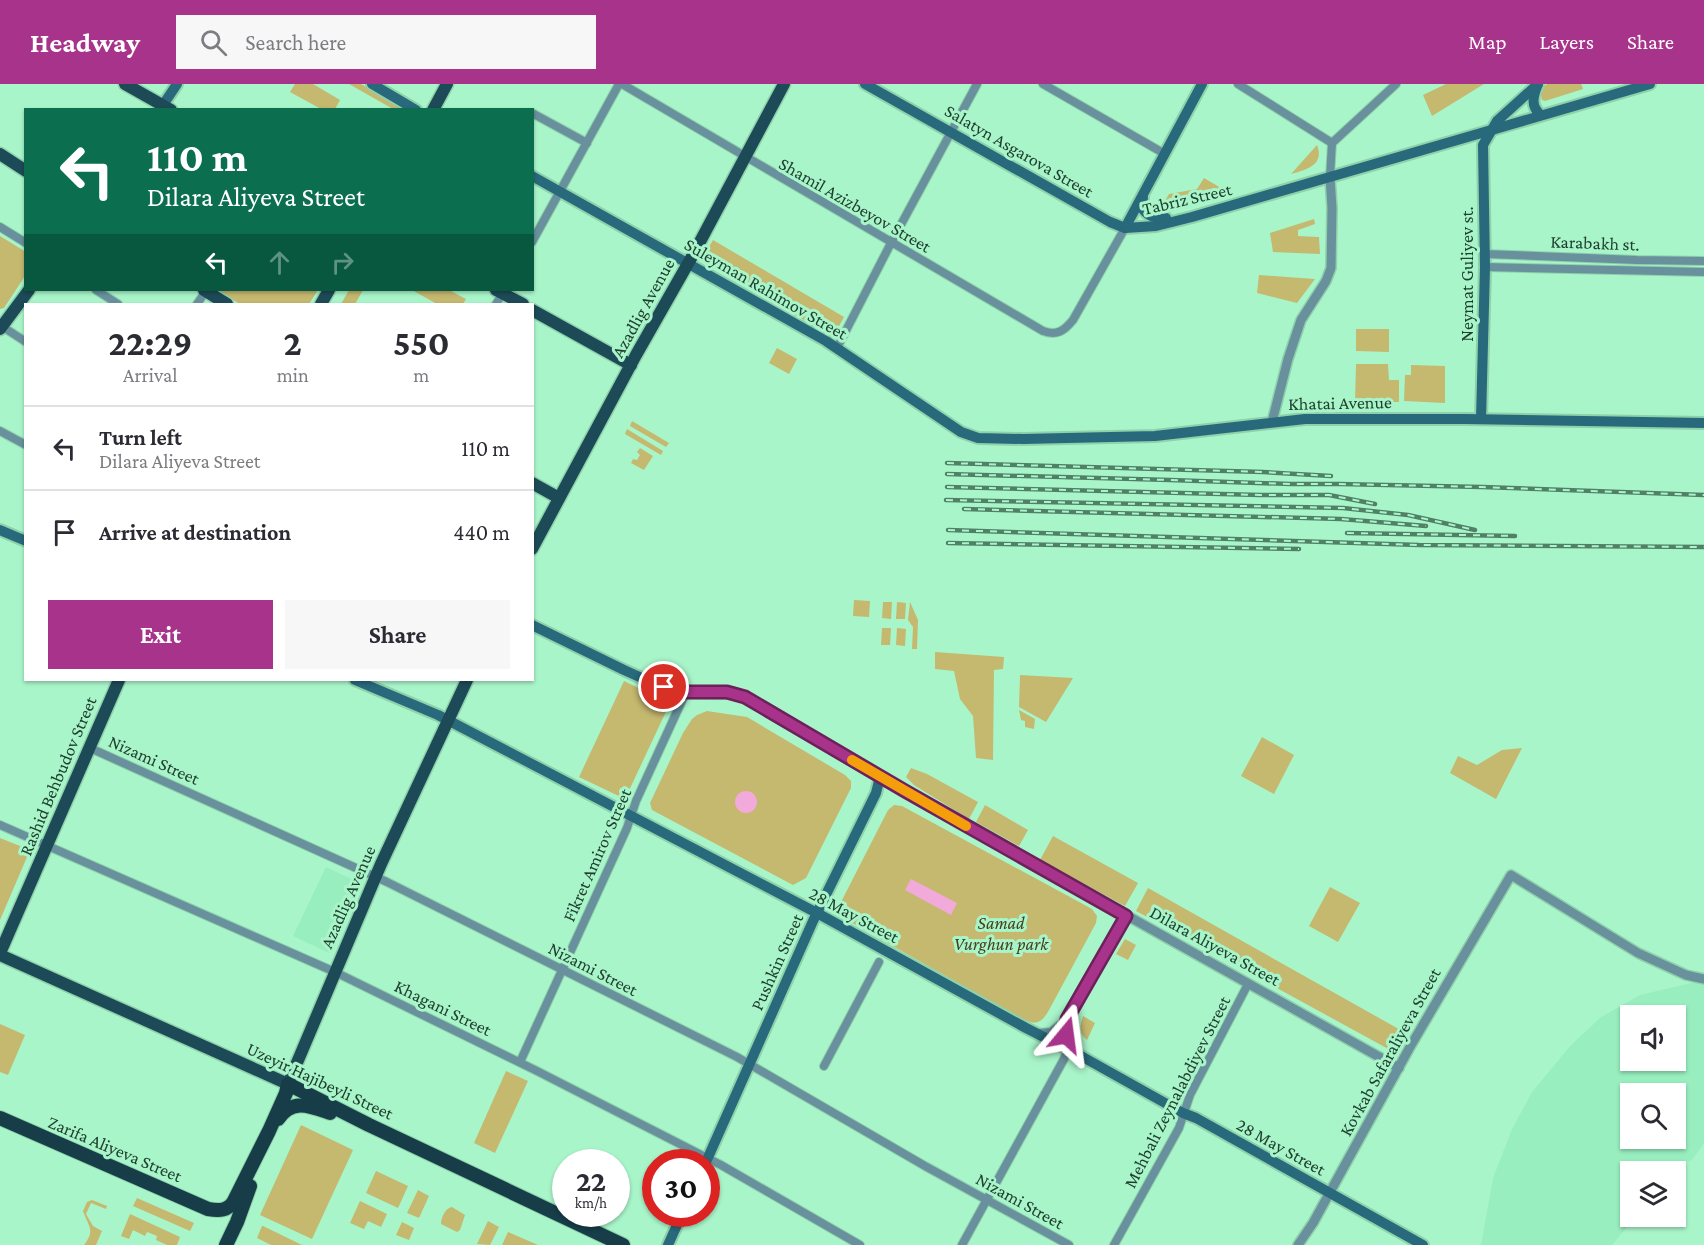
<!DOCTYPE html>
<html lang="en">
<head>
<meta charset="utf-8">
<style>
	:root { --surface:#fff; --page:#f7f7f7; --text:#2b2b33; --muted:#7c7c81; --line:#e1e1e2; --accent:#a8338b }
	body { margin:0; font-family:"Crimson Pro",serif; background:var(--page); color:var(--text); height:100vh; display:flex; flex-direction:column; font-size:22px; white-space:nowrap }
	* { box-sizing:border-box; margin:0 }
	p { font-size:20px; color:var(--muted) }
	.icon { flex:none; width:33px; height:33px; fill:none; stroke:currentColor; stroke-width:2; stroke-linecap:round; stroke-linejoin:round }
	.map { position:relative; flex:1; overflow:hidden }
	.panel { position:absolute; left:24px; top:219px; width:510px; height:378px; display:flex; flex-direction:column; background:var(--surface); border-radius:0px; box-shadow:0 2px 4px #0004 }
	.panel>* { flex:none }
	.top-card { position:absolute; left:24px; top:24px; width:510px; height:183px; border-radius:0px; box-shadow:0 2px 4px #0004; background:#0b6e4f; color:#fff; overflow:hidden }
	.tools { position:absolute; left:1620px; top:921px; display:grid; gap:12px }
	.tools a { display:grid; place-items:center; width:66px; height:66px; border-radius:0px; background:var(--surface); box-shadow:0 2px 4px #0004; font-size:30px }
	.speed { position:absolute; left:552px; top:1065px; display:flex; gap:12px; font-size:30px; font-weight:700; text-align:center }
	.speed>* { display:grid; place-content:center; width:78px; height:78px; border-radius:50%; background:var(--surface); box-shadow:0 2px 4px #0004; line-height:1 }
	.speed small { font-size:15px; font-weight:400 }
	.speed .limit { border:9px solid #d22; background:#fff; color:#111 }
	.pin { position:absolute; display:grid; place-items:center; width:51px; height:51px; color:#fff; margin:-26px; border:3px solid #fff; border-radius:50%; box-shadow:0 2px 6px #0007 }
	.me { position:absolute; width:66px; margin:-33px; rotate:16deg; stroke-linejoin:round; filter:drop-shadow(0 0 4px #0008) }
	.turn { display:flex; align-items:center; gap:21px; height:126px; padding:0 24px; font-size:27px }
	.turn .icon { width:78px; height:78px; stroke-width:2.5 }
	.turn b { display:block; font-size:42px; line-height:51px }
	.lanes { display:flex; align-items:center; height:57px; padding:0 24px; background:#0003; justify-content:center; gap:30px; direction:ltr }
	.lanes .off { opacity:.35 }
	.eta { display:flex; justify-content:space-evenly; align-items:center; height:102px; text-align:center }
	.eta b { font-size:36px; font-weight:700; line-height:42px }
	.action { display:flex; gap:12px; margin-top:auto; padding:12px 24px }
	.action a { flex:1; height:69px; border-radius:0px; background:var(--accent); color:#fff; font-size:24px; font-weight:700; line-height:69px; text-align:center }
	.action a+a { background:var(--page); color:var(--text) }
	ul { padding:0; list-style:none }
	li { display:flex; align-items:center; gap:18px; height:84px; padding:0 24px; border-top:2px solid var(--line) }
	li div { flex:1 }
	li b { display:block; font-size:22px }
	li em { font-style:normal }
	header { display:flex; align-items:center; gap:36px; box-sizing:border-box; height:84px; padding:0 30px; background:var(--accent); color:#fff }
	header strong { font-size:28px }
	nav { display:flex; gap:33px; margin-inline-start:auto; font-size:21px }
	.search { width:420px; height:54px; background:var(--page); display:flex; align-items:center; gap:15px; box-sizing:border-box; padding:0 21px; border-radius:0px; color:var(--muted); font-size:22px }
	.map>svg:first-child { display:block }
	.built { fill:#98eebf; fill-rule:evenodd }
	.green { fill:#c5b86f }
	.water { fill:#f2aadb }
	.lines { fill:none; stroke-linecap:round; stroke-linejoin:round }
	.minor-casing { stroke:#8ed1ab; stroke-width:10 }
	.tertiary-casing { stroke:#8ed1ab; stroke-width:12 }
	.secondary-casing { stroke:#8ed1ab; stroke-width:14 }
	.primary-casing { stroke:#8ed1ab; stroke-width:15 }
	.trunk-casing { stroke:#8ed1ab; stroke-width:16 }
	.minor { stroke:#69919d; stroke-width:8 }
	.tertiary { stroke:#69919d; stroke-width:9 }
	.secondary { stroke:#28697b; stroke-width:10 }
	.primary { stroke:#1d4a57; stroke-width:12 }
	.trunk { stroke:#163d48; stroke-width:14 }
	.rail-casing { stroke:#508066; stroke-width:4.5 }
	.rail { stroke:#a9f5ca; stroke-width:2; stroke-dasharray:7; stroke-linecap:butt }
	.route-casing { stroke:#6d215a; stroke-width:15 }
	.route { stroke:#a8338b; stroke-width:10 }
	.slow { stroke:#f59e0b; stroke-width:10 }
	.labels { text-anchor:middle; stroke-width:6; stroke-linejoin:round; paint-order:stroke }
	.street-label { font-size:18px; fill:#20402f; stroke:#a9f5ca }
	.park-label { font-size:18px; font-style:italic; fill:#463f1b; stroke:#a9f5ca }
</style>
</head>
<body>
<header>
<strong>Headway</strong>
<div class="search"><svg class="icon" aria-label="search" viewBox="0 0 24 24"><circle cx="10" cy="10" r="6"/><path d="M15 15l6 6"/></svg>Search here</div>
<nav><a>Map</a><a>Layers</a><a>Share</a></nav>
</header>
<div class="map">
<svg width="1704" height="1161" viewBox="0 0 1704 1161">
	<rect width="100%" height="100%" fill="#a9f5ca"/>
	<g class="built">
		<polygon points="326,783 360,799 329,869 293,852"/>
		<path d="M1704 896V1059L1692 1076 1673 1084 1670 1087 1630 1088V1132L1635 1133 1612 1161H1481L1493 1094 1512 1045 1532 1008 1571 961 1601 933 1640 911ZM1630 932H1676V976H1630ZM1630 1010H1676V1054H1630Z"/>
	</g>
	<g class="green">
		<polygon points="295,0 313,0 340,16 335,25 321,25 290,8"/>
		<polygon points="349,0 361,0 402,24 402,25 393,25"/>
		<polygon points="1446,0 1484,0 1432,32 1423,11"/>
		<path d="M1547 0H1581L1583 5 1545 17 1542 16C1540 8 1541 5 1547 0Z"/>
		<path d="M1317 61C1325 81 1306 86 1291 90Z"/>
		<polygon points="1204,94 1231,110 1160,131 1148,124 1152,117 1162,122 1169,110 1197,105"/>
		<polygon points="1314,135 1315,140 1298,146 1298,152 1319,153 1320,170 1273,168 1270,149"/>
		<polygon points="0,152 26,168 25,192 4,224 0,225"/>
		<polygon points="713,156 844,233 833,253 701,176"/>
		<polygon points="1259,191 1315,195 1297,219 1257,209"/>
		<polygon points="217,206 318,206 309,220 240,220"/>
		<polygon points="349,206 363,206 355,220 341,220"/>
		<polygon points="412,206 449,206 466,215 463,220 437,220"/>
		<polygon points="1356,245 1389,245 1389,268 1356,267"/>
		<polygon points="777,264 797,275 789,290 769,279"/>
		<polygon points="1356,280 1388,280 1389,296 1399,296 1399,318 1355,318"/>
		<polygon points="1411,281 1445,282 1445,319 1404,317 1405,291 1411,291"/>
		<polygon points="632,337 669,359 666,363 630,342"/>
		<polygon points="627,345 663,367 661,371 625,350"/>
		<polygon points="640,364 653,372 644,386 631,379 633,375 637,376 640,371 637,368"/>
		<polygon points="854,516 870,517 869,533 853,532"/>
		<polygon points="883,518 892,518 891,535 882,534"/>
		<polygon points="897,518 906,519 905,535 896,535"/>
		<polygon points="910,518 918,536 917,565 912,565 913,543 908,536"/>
		<polygon points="882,544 891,544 890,561 881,561"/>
		<polygon points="897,544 906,545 905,562 896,561"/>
		<polygon points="935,568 1004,573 1003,585 994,586 993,676 976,674 973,632 960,615 954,587 935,585"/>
		<polygon points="1020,591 1073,594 1046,638 1019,623"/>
		<polygon points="624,597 670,619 625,715 579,693"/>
		<polygon points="1019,626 1035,635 1034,645 1025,643 1025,637 1021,636"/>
		<polygon points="707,627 747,633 845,691 851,697 851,704 806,794 793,801 652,726 650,719 683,649 692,635 697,631"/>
		<polygon points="1262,653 1294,671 1274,710 1241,692"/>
		<polygon points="1522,664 1496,715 1450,689 1458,672 1477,681 1502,666"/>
		<polygon points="911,684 927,690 978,718 969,735 914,701 906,693"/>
		<path d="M894 721 902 722 1092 825 1097 832 1096 839 1049 926C1038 946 1030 938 1013 930L845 835C841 830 838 827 840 820L888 726Z"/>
		<polygon points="985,721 1028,746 1019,762 976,738"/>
		<polygon points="1053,752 1138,799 1125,822 1040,776"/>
		<polygon points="0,754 30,766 0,836"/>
		<polygon points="1330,803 1360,819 1338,858 1309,842"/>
		<polygon points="1148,804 1404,948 1392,967 1136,827"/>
		<polygon points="1125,855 1136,861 1128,876 1116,870"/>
		<path d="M1083 932 1095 939 1087 956C1078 949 1080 942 1083 932Z"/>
		<polygon points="0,940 25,951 8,991 0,988"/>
		<polygon points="506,987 528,997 495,1069 474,1059"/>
		<polygon points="301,1041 353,1066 312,1155 260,1131"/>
		<polygon points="376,1087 408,1102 398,1124 366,1109"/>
		<polygon points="418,1106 429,1112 419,1134 407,1129"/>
		<polygon points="137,1114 194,1139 190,1147 133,1122"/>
		<path d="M92 1116 107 1122 106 1125 91 1119 86 1130 93 1142 102 1147 96 1161H84C96 1146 88 1142 83 1127L87 1118Z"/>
		<polygon points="360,1117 387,1130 381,1143 368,1137 364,1145 350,1139"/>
		<path d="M452 1123 465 1131 460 1146 457 1148 441 1140C441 1134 445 1124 452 1123Z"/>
		<polygon points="130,1130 180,1153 177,1161 167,1161 156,1156 157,1152 147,1148 145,1152 133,1146 129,1155 121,1152"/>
		<polygon points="488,1137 499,1143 490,1161 477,1160"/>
		<polygon points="402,1138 414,1144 409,1156 396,1151"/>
		<polygon points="262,1142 263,1142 302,1161 271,1161 257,1154"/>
		<polygon points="508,1148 538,1161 502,1161"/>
	</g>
	<g class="water">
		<circle cx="746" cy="718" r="11"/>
		<polygon points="911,795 957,819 951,831 905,806"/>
	</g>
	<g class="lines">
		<defs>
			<g id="minor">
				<path d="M622 0 1043 247C1057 252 1064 247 1073 236L1125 144"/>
				<polyline points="1043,0 1165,70"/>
				<polyline points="1238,0 1332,59"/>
				<polyline points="532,29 587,59"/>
				<polyline points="1332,59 1396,0"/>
				<polyline points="1330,93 1332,59"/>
				<polyline points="0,143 26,159"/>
				<polyline points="532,158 619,0"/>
				<polyline points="1485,170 1637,176 1704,177"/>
				<polyline points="1485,183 1704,188"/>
				<polyline points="96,206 118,220"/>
				<polyline points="197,220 206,207"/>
				<polyline points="496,220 504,207"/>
				<polyline points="0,241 26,258"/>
				<polyline points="837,264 891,159 977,0"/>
				<polyline points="0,347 26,361"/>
				<polyline points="90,664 387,798 737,973 925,1082 1069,1161"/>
				<polyline points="0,741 335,888 537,987 721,1081 860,1161"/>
				<polyline points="1038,949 1051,948 1067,935"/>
				<polyline points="520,978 627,744 636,717 686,608"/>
				<polyline points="824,982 879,878"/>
				<polyline points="962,1161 1064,975 1069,963 1066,951 1067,935 1126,832"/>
				<polyline points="1114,1161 1179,1044 1190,1011 1248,900"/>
			</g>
			<g id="tertiary">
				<polyline points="1272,338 1288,275 1301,236 1326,197 1331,184 1332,124 1330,93"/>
				<polyline points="880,693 1399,984"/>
				<polyline points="1298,1161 1313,1139 1410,963 1511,791 1638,869 1686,891 1704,895"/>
			</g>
			<g id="secondary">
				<polyline points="372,0 416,26"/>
				<polyline points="865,0 1110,138 1125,144 1156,142 1192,133 1650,0"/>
				<path d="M1538 0C1533 12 1530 22 1541 31"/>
				<polyline points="163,21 177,0"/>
				<polyline points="532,92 826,257 961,348 978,354 1023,355 1155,352 1305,335 1465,335 1704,339"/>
				<path d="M1143 114 1141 122C1147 133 1155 134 1166 134"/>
				<polyline points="1125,144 1202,0"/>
				<polyline points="1481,335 1485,183 1483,61 1497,37 1538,0"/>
				<polyline points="0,446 26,457"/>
				<polyline points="532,541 624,586 664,604 686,608 732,609 745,613 880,693 876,709 813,837 706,1078"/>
				<polyline points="355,596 438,631 817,829 1026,944 1081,972 1183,1029 1196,1034 1423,1161"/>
				<polyline points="668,1161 682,1130"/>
			</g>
			<g id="primary">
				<polyline points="125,0 171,26"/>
				<polyline points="433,26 447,0"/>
				<polyline points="0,70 26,87"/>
				<polyline points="204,206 227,220"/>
				<polyline points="496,206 523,220"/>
				<polyline points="321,220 329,206"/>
				<polyline points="532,226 631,281"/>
				<polyline points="0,245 29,206"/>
				<polyline points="532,399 559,414"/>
				<polyline points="532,465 636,271 694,169 784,0"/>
				<polyline points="0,869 119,596"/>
				<polyline points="0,871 288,1000 381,780 467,596"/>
			</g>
			<g id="trunk">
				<path d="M0 1034 208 1125C219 1127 228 1127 234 1117L269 1047 286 1009 288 1000 369 1041 623 1161"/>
				<path d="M278 1035C292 1014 310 1022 330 1029"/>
				<polyline points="226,1161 237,1138 250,1102"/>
			</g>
		</defs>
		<use href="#minor" class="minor-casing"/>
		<use href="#tertiary" class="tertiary-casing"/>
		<use href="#secondary" class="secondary-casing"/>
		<use href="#primary" class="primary-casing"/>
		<use href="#trunk" class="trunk-casing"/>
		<use href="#minor" class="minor"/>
		<use href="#tertiary" class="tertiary"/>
		<use href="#secondary" class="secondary"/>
		<use href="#primary" class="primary"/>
		<use href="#trunk" class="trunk"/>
		<defs>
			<g id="rail">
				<polyline points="947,379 1263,388 1331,392"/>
				<polyline points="947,390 1170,396 1290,400 1339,400 1482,403 1704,411"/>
				<polyline points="947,403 1260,411 1329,411 1375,420"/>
				<polyline points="946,416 1343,424 1408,431 1475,446"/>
				<polyline points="964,425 1341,435 1426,442"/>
				<polyline points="948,446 1419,461 1704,463"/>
				<polyline points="1347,449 1515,452"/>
				<polyline points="948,459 1299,465"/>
			</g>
		</defs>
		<use href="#rail" class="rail-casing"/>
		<use href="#rail" class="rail"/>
	</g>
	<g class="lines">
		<defs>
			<polyline id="route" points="664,603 686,608 727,608 745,613 905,707 1126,832 1067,935 1066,951"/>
		</defs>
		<use href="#route" class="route-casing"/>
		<use href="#route" class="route"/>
		<polyline class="slow" points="852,676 966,742"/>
	</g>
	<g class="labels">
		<g class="street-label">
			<text transform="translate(1019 67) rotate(30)" y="6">Salatyn Asgarova Street</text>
			<text transform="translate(1187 115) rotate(-13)" y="6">Tabriz Street</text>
			<text transform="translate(855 121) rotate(30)" y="6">Shamil Azizbeyov Street</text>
			<text transform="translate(1595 159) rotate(2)" y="6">Karabakh st.</text>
			<text transform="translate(1467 190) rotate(-90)" y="6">Neymat Guliyev st.</text>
			<text transform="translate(766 205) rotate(30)" y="6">Suleyman Rahimov Street</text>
			<text transform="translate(643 224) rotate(-61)" y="6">Azadlig Avenue</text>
			<text transform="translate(1340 319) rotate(-1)" y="6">Khatai Avenue</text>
			<text transform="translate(154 676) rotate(24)" y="6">Nizami Street</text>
			<text transform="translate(58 692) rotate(-67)" y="6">Rashid Behbudov Street</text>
			<text transform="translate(597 771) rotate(-66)" y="6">Fikret Amirov Street</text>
			<text transform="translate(348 813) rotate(-66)" y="6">Azadlig Avenue</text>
			<text transform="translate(854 831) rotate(28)" y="6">28 May Street</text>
			<text transform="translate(1215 862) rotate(29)" y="6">Dilara Aliyeva Street</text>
			<text transform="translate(777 878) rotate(-66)" y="6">Pushkin Street</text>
			<text transform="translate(593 885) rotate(27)" y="6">Nizami Street</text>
			<text transform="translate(443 924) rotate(26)" y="6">Khagani Street</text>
			<text transform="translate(1390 968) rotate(-61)" y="6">Kovkab Safaraliyeva Street</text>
			<text transform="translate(320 997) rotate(25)" y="6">Uzeyir Hajibeyli Street</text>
			<text transform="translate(1177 1008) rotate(-63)" y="6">Mehbali Zeynalabdiyev Street</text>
			<text transform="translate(1281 1063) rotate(29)" y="6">28 May Street</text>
			<text transform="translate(115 1065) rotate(23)" y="6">Zarifa Aliyeva Street</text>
			<text transform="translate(1020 1117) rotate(29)" y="6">Nizami Street</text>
		</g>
		<g class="park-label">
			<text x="1001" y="845">Samad<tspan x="1001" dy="21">Vurghun park</tspan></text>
		</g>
	</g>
</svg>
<div class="tools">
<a><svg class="icon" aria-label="sound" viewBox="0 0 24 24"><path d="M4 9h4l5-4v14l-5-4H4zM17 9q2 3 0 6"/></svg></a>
<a><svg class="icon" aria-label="search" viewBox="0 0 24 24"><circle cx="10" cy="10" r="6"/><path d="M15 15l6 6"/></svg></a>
<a><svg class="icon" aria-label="layers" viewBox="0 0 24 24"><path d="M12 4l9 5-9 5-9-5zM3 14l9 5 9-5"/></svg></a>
</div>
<div class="speed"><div>22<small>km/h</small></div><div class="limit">30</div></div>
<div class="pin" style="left:664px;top:603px;background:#d93025"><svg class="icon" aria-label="arrive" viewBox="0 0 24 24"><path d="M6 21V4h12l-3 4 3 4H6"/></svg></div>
<svg class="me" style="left:1066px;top:951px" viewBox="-20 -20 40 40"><path d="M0-17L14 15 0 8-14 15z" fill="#a8338b" stroke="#fff" stroke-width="4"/></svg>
<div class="top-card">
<div class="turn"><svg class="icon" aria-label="left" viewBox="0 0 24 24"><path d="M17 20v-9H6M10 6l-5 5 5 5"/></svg><div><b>110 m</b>Dilara Aliyeva Street</div></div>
<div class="lanes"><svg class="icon" aria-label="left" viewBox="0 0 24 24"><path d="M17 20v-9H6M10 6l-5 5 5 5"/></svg><svg class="icon off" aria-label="ahead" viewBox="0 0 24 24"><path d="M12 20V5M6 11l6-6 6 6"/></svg><svg class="icon off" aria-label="right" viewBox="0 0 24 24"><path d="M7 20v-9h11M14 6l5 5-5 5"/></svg></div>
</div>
<section class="panel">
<div class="eta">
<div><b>22:29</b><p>Arrival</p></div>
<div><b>2</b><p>min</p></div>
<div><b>550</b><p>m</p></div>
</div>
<ul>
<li><svg class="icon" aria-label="left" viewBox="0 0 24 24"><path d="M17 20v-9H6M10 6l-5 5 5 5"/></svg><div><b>Turn left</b><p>Dilara Aliyeva Street</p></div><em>110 m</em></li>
<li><svg class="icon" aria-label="arrive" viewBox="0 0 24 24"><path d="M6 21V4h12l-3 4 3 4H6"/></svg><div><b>Arrive at destination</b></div><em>440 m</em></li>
</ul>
<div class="action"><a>Exit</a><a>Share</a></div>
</section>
</div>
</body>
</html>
